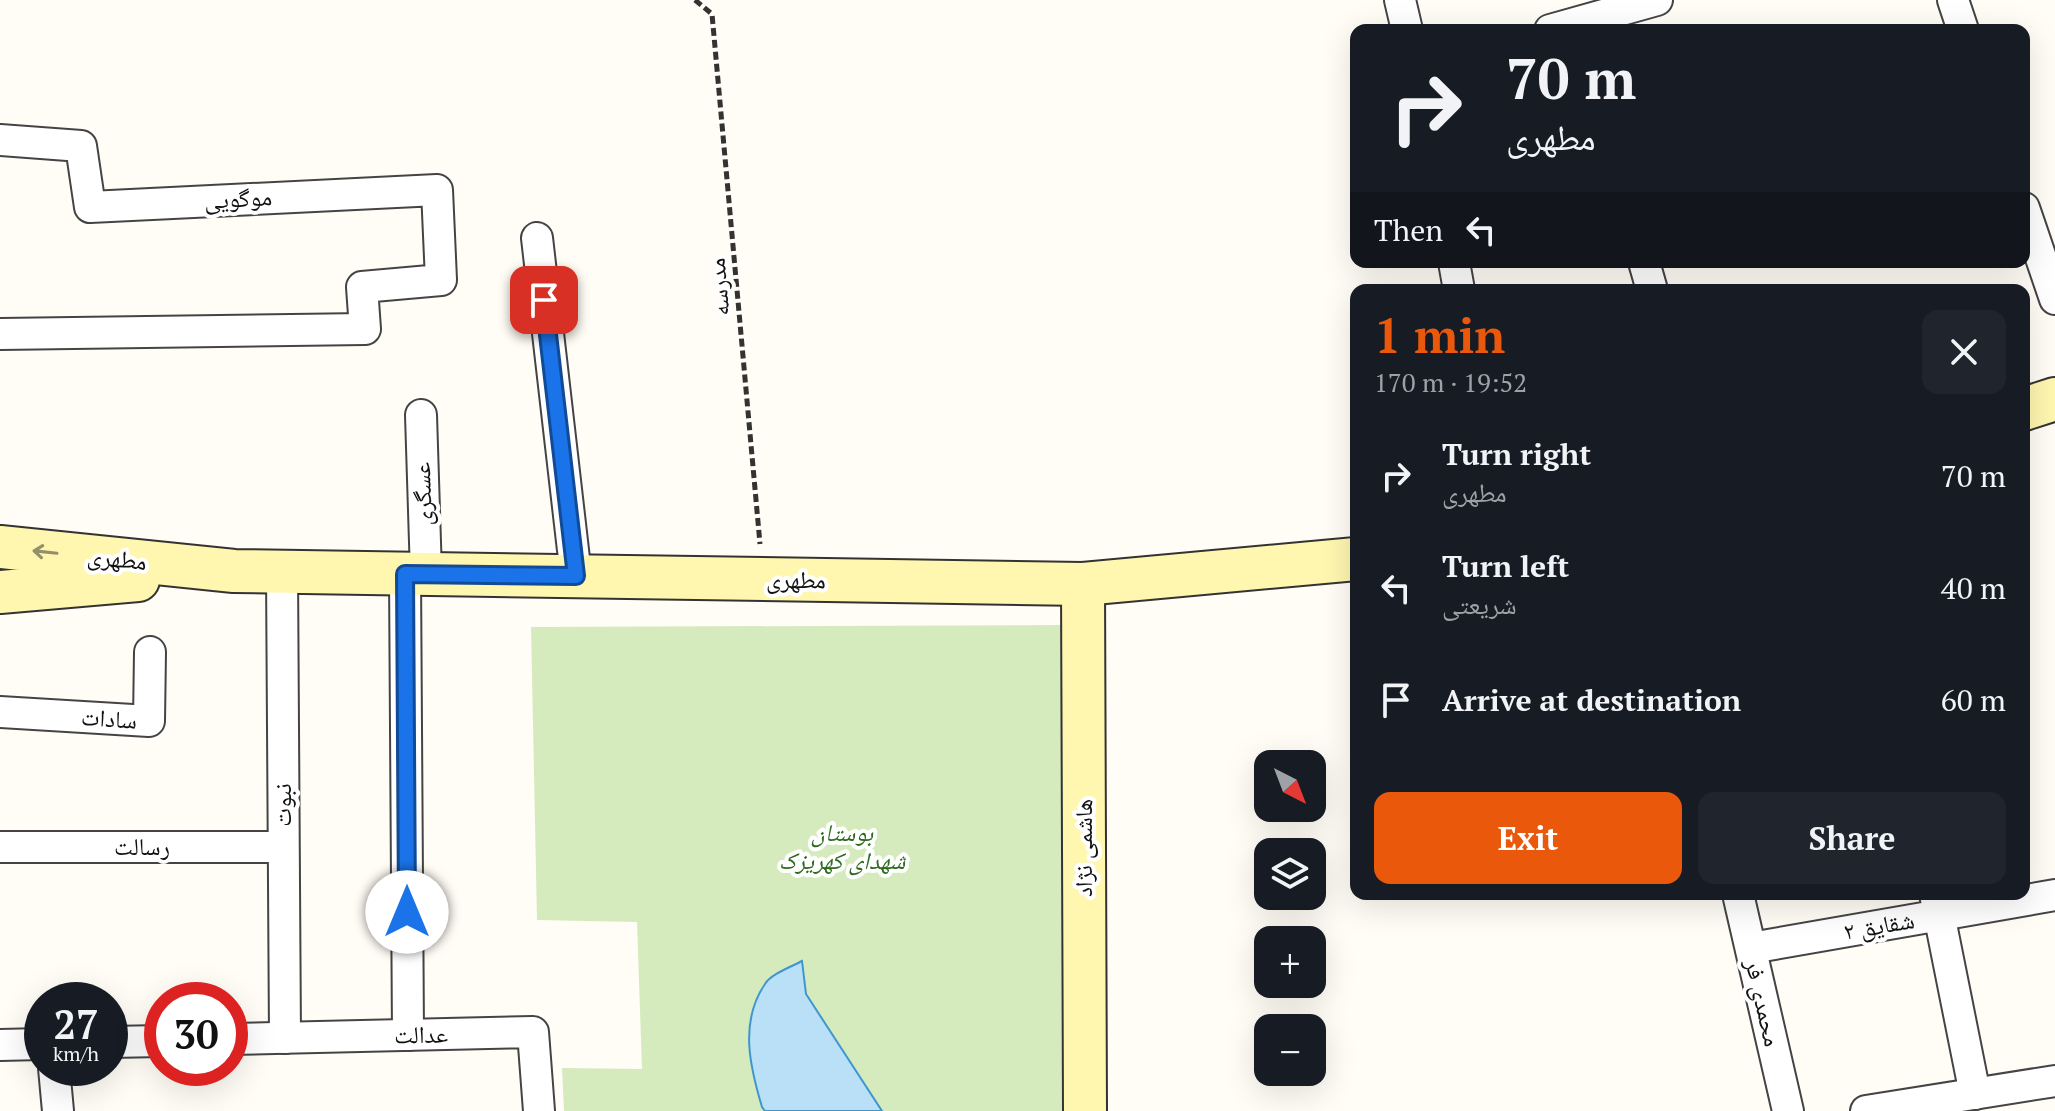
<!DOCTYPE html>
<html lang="en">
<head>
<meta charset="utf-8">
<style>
	:root { --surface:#171b24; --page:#20242c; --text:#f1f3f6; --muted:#9ea1a6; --accent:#ea580c }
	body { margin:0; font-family:"PT Serif","Noto Naskh Arabic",serif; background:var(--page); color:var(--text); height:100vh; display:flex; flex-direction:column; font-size:30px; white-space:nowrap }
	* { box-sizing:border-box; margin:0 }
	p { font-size:26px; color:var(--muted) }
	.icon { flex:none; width:44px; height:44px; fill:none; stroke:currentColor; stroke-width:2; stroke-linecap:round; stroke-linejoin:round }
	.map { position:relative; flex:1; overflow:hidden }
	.drawer { position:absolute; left:1350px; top:284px; width:680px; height:616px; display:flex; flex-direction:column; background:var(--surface); border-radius:16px; box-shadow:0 8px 32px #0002 }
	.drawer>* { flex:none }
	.banner { position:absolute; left:1350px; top:24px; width:680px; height:244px; border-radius:16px; box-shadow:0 8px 32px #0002; background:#171b24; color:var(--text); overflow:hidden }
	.needle { width:52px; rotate:138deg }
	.buttons { position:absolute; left:1254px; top:750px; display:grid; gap:16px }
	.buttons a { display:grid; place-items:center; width:72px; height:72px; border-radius:16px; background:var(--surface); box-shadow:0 8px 32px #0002; font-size:40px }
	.speed { position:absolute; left:24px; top:982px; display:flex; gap:16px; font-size:40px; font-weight:700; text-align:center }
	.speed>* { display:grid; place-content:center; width:104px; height:104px; border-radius:50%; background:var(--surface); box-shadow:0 8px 32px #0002; line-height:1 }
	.speed small { font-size:20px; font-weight:400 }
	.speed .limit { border:12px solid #d22; background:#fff; color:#111 }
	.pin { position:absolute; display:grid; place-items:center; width:68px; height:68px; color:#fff; margin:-34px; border-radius:16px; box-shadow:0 4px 12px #0006 }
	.me { position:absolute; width:88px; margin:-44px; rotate:0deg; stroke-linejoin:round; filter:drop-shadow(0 0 6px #0008) }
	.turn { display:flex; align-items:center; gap:28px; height:168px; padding:0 24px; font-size:36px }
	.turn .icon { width:104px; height:104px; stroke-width:2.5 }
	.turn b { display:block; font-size:56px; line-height:68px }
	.then { display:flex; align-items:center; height:76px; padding:0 24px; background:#0003; gap:16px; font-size:30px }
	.round { display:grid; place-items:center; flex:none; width:84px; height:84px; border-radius:16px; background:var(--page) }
	.head { display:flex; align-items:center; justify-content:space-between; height:136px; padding:0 24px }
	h1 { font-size:48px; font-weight:600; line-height:60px; color:var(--accent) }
	.button { display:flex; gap:16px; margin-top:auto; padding:16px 24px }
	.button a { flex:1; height:92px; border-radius:16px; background:var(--accent); color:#fff; font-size:32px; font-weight:600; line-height:92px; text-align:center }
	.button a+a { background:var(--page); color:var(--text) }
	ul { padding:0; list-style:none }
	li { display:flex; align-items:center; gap:24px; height:112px; padding:0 24px }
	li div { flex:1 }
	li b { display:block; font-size:30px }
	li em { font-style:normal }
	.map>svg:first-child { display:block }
	.green { fill:#d5ebbd }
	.water { fill:#b9e0f7; stroke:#3f96cf; stroke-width:2 }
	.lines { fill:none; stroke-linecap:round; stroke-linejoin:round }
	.street-casing { stroke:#444; stroke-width:34 }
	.secondary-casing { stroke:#333; stroke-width:46 }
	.path { stroke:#333; stroke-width:5; stroke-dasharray:8 4; stroke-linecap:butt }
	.street { stroke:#fff; stroke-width:30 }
	.secondary { stroke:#fff6b0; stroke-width:42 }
	.oneway { stroke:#948f68 }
	.route-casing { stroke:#114b97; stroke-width:20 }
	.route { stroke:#1a73e8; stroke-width:14 }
	.labels { text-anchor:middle; stroke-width:8; stroke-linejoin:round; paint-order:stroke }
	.street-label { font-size:24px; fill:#111; stroke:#fff }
	.park-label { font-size:24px; font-style:italic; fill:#2f6b1f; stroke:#fff }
</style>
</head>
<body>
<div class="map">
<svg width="2055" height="1111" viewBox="0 0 2055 1111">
	<rect width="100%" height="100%" fill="#fffdf5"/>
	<polygon class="green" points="1061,625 1062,1111 564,1111 562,1068 642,1069 637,922 537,920 531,627"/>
	<path class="water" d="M802 961 806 994 882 1111H765L762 1107C750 1067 739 1022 765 984 771 974 791 967 802 961Z"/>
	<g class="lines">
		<defs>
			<g id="street">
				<polyline points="1400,0 1407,30"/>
				<polyline points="1953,0 1963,30"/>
				<polyline points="1550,30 1657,0"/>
				<polyline points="0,140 81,146 90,207 437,190 441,280 362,287 365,329 0,334"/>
				<polyline points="2024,208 2055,299"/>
				<polyline points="537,238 576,576"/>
				<polyline points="1454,262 1459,290"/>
				<polyline points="1644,262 1652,290"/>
				<polyline points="421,415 426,574"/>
				<polyline points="282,572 285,1038"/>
				<polyline points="405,574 408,1035"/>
				<polyline points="0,712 149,721 150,652"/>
				<polyline points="0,847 283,847"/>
				<polyline points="1738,894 1788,1111"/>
				<polyline points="1935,894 1975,1094"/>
				<polyline points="1751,948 2055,895"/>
				<polyline points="230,1039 533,1032 539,1111"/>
				<polyline points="110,1042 162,1041"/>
				<polyline points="0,1045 42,1044"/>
				<polyline points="54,1068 58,1111"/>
				<polyline points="1866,1111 2055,1081"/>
			</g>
			<g id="secondary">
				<polyline points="2024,409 2055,399"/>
				<polyline points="0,547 234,571 1083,584 1356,559"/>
				<polyline points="1083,584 1085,1111"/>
				<polyline points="0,592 138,580"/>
			</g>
		</defs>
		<use href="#street" class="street-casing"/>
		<use href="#secondary" class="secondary-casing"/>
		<polyline class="path" points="695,0 712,14 760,544"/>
		<use href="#street" class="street"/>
		<use href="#secondary" class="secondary"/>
	</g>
	<defs><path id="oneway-shaft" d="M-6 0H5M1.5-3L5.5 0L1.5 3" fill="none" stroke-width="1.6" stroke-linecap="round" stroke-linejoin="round" transform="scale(2)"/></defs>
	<use class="oneway" href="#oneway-shaft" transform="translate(45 552) rotate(-174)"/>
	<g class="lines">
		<defs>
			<polyline id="route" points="407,912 405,574 576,576 544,300"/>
		</defs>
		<use href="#route" class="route-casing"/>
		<use href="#route" class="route"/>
	</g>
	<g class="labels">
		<g class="street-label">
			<text transform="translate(238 199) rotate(-3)" y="8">موگویی</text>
			<text transform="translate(719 287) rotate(-95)" y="8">مدرسه</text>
			<text transform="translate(423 494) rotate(-92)" y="8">عسگری</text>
			<text transform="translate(117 559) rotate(6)" y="8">مطهری</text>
			<text transform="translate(796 580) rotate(1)" y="8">مطهری</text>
			<text transform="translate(109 719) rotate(4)" y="8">سادات</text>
			<text transform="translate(283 805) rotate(-90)" y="8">نبوت</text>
			<text x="142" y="855">رسالت</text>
			<text transform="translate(1084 848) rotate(-90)" y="8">هاشمی نژاد</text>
			<text transform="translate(1879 926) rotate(-10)" y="8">شقایق ۲</text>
			<text transform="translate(1763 1003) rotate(77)" y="8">محمدی فر</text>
			<text transform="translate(421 1035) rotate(-1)" y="8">عدالت</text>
		</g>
		<g class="park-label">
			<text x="842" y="841">بوستان<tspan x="842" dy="28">شهدای کهریزک</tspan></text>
		</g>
	</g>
</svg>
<div class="buttons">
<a><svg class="needle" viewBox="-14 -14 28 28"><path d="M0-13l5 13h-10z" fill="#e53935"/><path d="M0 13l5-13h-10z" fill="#9ea1a6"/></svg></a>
<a><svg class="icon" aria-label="layers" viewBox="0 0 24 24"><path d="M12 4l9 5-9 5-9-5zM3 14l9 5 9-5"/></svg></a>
<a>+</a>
<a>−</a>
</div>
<div class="speed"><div>27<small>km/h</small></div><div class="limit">30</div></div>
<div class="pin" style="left:544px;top:300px;background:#d93025"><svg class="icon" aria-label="arrive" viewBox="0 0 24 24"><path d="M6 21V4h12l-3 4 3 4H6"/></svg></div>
<svg class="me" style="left:407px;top:912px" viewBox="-20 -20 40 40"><circle r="19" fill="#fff"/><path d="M0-13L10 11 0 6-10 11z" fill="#1a73e8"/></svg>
<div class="banner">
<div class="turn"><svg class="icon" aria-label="right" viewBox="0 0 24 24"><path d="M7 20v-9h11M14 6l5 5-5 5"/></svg><div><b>70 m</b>مطهری</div></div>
<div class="then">Then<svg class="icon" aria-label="left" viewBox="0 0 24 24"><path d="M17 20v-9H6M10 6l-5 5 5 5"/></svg></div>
</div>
<section class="drawer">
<div class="head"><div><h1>1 min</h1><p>170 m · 19:52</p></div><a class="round"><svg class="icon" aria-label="close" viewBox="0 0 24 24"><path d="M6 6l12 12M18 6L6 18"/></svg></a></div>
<ul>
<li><svg class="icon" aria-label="right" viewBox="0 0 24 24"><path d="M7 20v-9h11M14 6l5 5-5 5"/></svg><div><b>Turn right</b><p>مطهری</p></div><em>70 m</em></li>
<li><svg class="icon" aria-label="left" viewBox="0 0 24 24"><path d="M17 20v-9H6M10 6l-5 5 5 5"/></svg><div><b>Turn left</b><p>شریعتی</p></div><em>40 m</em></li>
<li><svg class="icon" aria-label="arrive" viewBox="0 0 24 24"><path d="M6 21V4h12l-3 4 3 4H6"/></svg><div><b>Arrive at destination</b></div><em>60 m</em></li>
</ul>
<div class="button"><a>Exit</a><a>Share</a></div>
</section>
</div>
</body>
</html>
